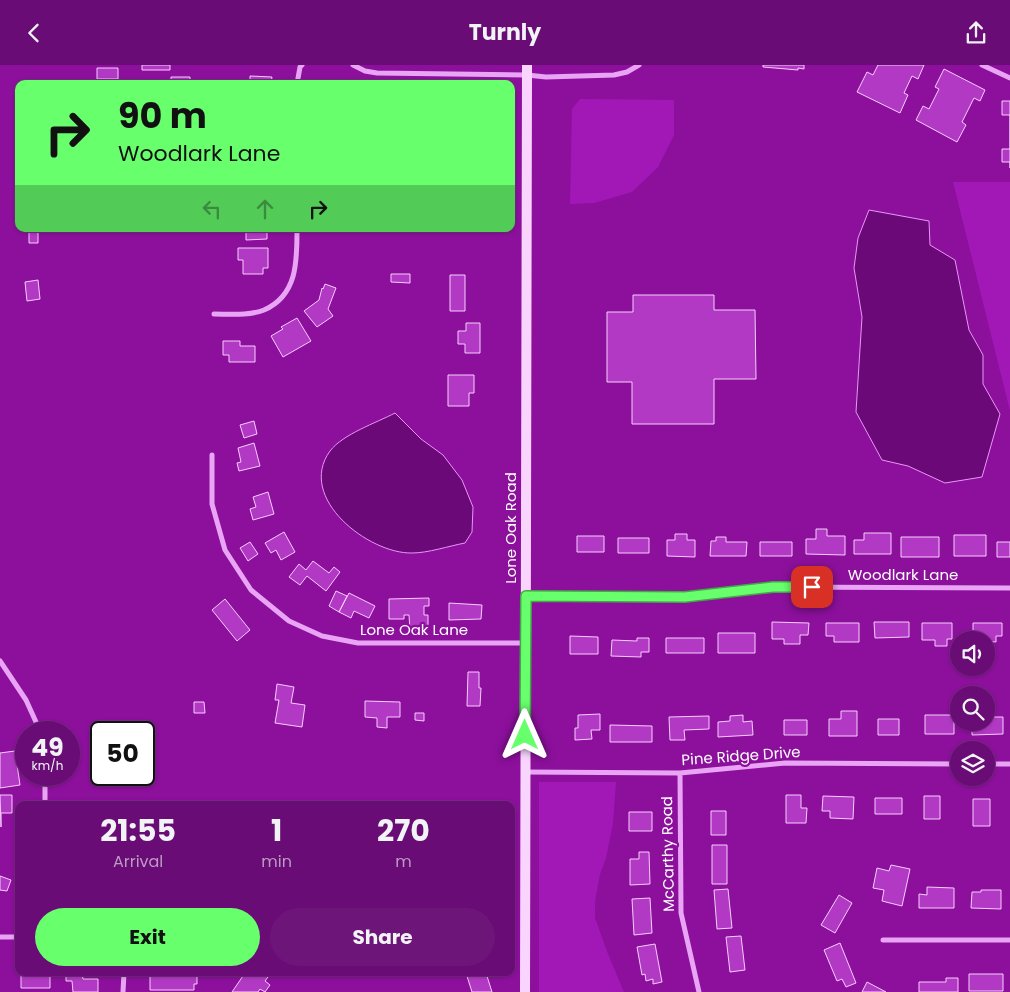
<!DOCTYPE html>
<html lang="en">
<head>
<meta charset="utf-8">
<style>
  body { margin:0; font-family:Poppins,sans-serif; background:#6e157a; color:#f1f3f6; height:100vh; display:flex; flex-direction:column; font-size:19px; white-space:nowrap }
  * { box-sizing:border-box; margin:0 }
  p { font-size:16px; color:#bd9bc5 }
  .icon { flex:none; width:28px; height:28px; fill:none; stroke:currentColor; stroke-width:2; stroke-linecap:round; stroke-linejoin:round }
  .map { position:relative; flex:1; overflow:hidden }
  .drawer { position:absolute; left:15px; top:736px; width:500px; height:175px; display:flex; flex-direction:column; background:#690c75; border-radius:10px; box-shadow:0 1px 4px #0004,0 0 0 1px #7c2c87 }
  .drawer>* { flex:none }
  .hud { position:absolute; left:15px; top:15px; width:500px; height:152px; border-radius:10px; box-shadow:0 1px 4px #0004,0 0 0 1px #7c2c87; background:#68ff6d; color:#111; overflow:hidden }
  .tools { position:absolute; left:950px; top:566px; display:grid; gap:10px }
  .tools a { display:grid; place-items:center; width:45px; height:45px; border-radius:50%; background:#690c75; box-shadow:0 1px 4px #0004,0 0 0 1px #7c2c87; font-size:25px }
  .speed { position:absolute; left:15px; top:656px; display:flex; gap:10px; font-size:25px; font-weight:700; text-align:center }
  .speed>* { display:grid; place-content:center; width:65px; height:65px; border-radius:50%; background:#690c75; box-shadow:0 1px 4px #0004,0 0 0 1px #7c2c87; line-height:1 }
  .speed small { font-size:12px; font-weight:400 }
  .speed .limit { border:2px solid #111; border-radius:8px; background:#fff; color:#111 }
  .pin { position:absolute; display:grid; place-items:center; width:42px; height:42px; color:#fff; margin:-21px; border-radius:10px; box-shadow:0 2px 8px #0006 }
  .me { position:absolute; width:55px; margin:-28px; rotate:0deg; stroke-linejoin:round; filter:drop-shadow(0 0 4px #0008) }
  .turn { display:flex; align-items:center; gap:18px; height:105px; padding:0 20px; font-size:22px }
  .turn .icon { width:65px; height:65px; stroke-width:2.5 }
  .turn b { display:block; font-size:35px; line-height:42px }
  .lanes { display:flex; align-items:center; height:48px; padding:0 20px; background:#0003; justify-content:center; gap:25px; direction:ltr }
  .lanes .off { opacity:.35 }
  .eta { display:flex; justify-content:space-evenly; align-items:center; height:85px; text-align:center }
  .eta b { font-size:30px; font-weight:700; line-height:35px }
  .primary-button { display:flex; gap:10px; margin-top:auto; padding:10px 20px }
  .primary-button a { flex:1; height:58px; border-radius:30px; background:#68ff6d; color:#111; font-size:20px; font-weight:700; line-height:58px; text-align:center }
  .primary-button a+a { background:#6e157a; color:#f1f3f6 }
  header { display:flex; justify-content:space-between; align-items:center; height:65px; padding:0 20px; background:#690c75; font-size:22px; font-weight:700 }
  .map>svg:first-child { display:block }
  .green { fill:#a218b7 }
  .water { fill:#6c0978; stroke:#ea96f8 }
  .building { fill:#b239c4; stroke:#f8cdfe }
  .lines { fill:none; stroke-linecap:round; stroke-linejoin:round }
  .street { stroke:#eaa4f5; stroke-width:5 }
  .secondary { stroke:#f9d5fe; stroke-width:10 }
  .route-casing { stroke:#44a647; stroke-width:12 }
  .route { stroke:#68ff6d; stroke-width:9 }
  .labels { text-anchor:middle; stroke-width:4.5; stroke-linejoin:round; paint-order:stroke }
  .street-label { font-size:15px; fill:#fff; stroke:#8c109c }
</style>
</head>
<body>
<header><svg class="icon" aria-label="back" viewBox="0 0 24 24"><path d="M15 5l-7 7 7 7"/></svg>Turnly<svg class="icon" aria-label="share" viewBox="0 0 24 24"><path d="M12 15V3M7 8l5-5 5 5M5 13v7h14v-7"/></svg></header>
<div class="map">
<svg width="1010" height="927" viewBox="0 0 1010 927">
  <rect width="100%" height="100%" fill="#8c109c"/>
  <path class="green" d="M580 34 674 35V70L658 102 632 127 594 138 570 139 572 44Z
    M953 117H1010V346Z
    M539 717H616L613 758 606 793 600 809 595 836V853L608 889 624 927H539Z"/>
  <path class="water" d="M869 145 929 156 930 180 955 195 969 265 983 290V319L1000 349 982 412 945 418 908 401 882 395 856 347 862 252 854 203 858 173Z
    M395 348 421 374 443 390 462 415 473 442 472 467 465 478C449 481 428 488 412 488 369 489 296 433 330 386 343 369 376 358 395 348Z"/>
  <path class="building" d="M142 0H170V5H142Z
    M763 0H804V4L798 3V5L763 2Z
    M878 0H924L918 14 912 11 904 28 908 30 900 48 857 27 867 7 873 10Z
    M97 3H118V14H97Z
    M944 4 985 25 980 36 974 33 962 57 966 60 957 77 916 55 923 41 929 44 939 24 935 22Z
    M250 11 272 12 271 19H250Z
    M171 12H190V19H171Z
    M1002 36H1010V103V97H1002V84H1010V50H1002Z
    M246 164H267V174L246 175Z
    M29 166H38V178H29Z
    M238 183H268V203H263V209H243V195H238Z
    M391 209H410V218L391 217Z
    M450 210H465V246H450Z
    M38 215 40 234 27 236 25 217Z
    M325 219 336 223 328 244 333 251 317 262 304 246 319 235 322 223 323 224Z
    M633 230H714V245H755L756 314H714V359H632V317H607V247H633Z
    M297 253 311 276 283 292 271 271 283 264 281 262Z
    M466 258H480V288H465V279H458V266H466Z
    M223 276H240V281H255V297H229V290H223Z
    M448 310H474V328H469V341H448Z
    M254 356 257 369 244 373 240 360Z
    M254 378 260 401 239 406 237 398 241 397 238 383Z
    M268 427 274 449 253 455 250 444 256 442 253 432Z
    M816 464H827V471H845V490L806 489V474H816Z
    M284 467 295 487 281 495 276 485 271 488 265 478Z
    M864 468H891V489H854V475H864Z
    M675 469H687V475H695V492L667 491V475H675Z
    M954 470H986V491H954Z
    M577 471H604V487H577Z
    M716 472H726V477H747L746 491H710L711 476H716Z
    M901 472H939V492H901Z
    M618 473H649V488H618Z
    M250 477 258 489 248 496 240 483Z
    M760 477H792V491H760Z
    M997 477H1010V492H997Z
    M313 496 329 508 334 502 340 507 326 526 307 511 300 520 289 512 299 499 306 505Z
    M336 526 347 531 339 547 329 541Z
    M349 528 375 541 369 553 354 546 351 553 339 547Z
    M429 533V541H424V550H428V565L410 566 409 550H404V554H389V534Z
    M225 534 250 565 237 576 212 545Z
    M449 538 482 540 481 554 449 555Z
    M772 557 809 558 808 570H800V579H784V574H772Z
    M874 557H909V572L875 573Z
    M826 558H859V577H834V571H826Z
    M922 558H952V574H947V581H935V575H922Z
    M973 558H1002V571H996V577L973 575Z
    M718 568H755V588H718Z
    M570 571 598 572V589H570Z
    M637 573H649V587H641V592L611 591 612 575 637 576Z
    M666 573H704V588H666Z
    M468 607H479V623H481L480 641H467Z
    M277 619 294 622 291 638 305 640 302 662 275 658 279 635H275Z
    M365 636 400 637V652H387V663L377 662V653L365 652Z
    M194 637H204L205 648H194Z
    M841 646H857V671H829V654H841Z
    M415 648H424V656L415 655Z
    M600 649V665H591L592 674 575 675V663H578V650Z
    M743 650V657L752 656 753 670 718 672V657L730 656V651Z
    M925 650H954V669H925Z
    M709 651V664L684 665 685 675H670L669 652Z
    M986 652H1003V669L972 670V658H986Z
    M878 654H899V670H878Z
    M784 655H807V670H784Z
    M610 660 652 661V677H610Z
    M15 686 20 720 0 723V688Z
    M0 730H12V748H1V762Z
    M786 730H801V743H807L806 758H786Z
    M823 731 854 732 853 754 830 753V746H822Z
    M924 731H940V754H924Z
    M875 733H902V749H875Z
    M973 734H990V761H973Z
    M711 746H726V770H711Z
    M629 747H652V766H629Z
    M712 780H727V819H712Z
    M639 787H649L650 819 630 820V794H639Z
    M891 800 910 804 902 841 882 836 884 825 873 823 877 803 889 806Z
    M0 811 11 815 7 826 0 825Z
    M927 822 954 823V843H919V829L927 830Z
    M728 824 732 863 717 864 714 825Z
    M981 825H1001V844L971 843 972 827H981Z
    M839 830 852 838 835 868 821 860Z
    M650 833 652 868 634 870 632 834Z
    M741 871 745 905 730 907 726 872Z
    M840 878 856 918 846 922 842 914 837 916 824 885Z
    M655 879 662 917 653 919V914L646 916 645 909 642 910 637 882Z
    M21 908H50V923H21Z
    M66 908H82L83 914H98V927H73L72 916H66Z
    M150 908H197V919H194V925H150Z
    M245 908H271L265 916 270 920 265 927 260 924 258 927H232Z
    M466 908H486L492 927H472Z
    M969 909H1003V926H969Z
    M946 913H958V927H919V917H946Z
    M867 917 886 927H862Z"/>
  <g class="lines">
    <path class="street" d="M353 0 365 6 377 8 527 10 546 12 614 10 627 7 639 0
      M982 0 1010 13
      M297 19 300 2 302 0
      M214 249C229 249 249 251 264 245 298 230 297 195 297 164
      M212 390V439L225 485 251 525 289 556 322 571 358 578H526
      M526 531H685L773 522 1010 523
      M0 596 26 635 41 668
      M986 699H1010
      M525 707 680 708 785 698 959 699
      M680 708 681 848 699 927
      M45 740V710
      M0 872H19
      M883 875H1010
      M123 927 124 908"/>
    <path class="secondary" d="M525 927 527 0"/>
  </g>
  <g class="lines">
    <g class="route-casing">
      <path id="route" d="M525 670 526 531 685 532 773 522H812"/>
    </g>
    <use href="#route" class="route"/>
  </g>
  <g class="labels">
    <g class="street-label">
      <text transform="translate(511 463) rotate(-90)" y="5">Lone Oak Road</text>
      <text x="903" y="515">Woodlark Lane</text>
      <text x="414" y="570">Lone Oak Lane</text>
      <text transform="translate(741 691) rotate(-4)" y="5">Pine Ridge Drive</text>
      <text transform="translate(668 789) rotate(-91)" y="5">McCarthy Road</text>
    </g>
  </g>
</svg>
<div class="tools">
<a><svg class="icon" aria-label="sound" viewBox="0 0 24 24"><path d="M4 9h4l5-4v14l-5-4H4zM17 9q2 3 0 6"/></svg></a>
<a><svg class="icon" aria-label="search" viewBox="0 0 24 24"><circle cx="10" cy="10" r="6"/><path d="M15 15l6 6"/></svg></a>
<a><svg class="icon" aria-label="layers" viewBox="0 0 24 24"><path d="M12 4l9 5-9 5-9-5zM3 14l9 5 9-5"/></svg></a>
</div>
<div class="speed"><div>49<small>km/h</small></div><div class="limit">50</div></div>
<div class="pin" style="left:812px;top:522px;background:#d93025"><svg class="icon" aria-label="arrive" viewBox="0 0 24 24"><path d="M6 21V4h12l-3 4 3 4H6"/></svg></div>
<svg class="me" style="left:525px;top:670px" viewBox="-20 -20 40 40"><path d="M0-17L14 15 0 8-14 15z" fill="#68ff6d" stroke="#fff" stroke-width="4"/></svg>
<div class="hud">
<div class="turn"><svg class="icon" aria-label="right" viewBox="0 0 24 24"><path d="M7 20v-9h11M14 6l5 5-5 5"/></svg><div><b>90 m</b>Woodlark Lane</div></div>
<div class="lanes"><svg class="icon off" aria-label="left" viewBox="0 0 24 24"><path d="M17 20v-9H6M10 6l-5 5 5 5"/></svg><svg class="icon off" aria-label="ahead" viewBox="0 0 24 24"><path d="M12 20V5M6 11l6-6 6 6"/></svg><svg class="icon" aria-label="right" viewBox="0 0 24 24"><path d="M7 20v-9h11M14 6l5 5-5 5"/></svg></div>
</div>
<section class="drawer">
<div class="eta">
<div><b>21:55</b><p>Arrival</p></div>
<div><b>1</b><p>min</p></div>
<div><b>270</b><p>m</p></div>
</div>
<div class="primary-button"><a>Exit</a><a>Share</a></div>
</section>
</div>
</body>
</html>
